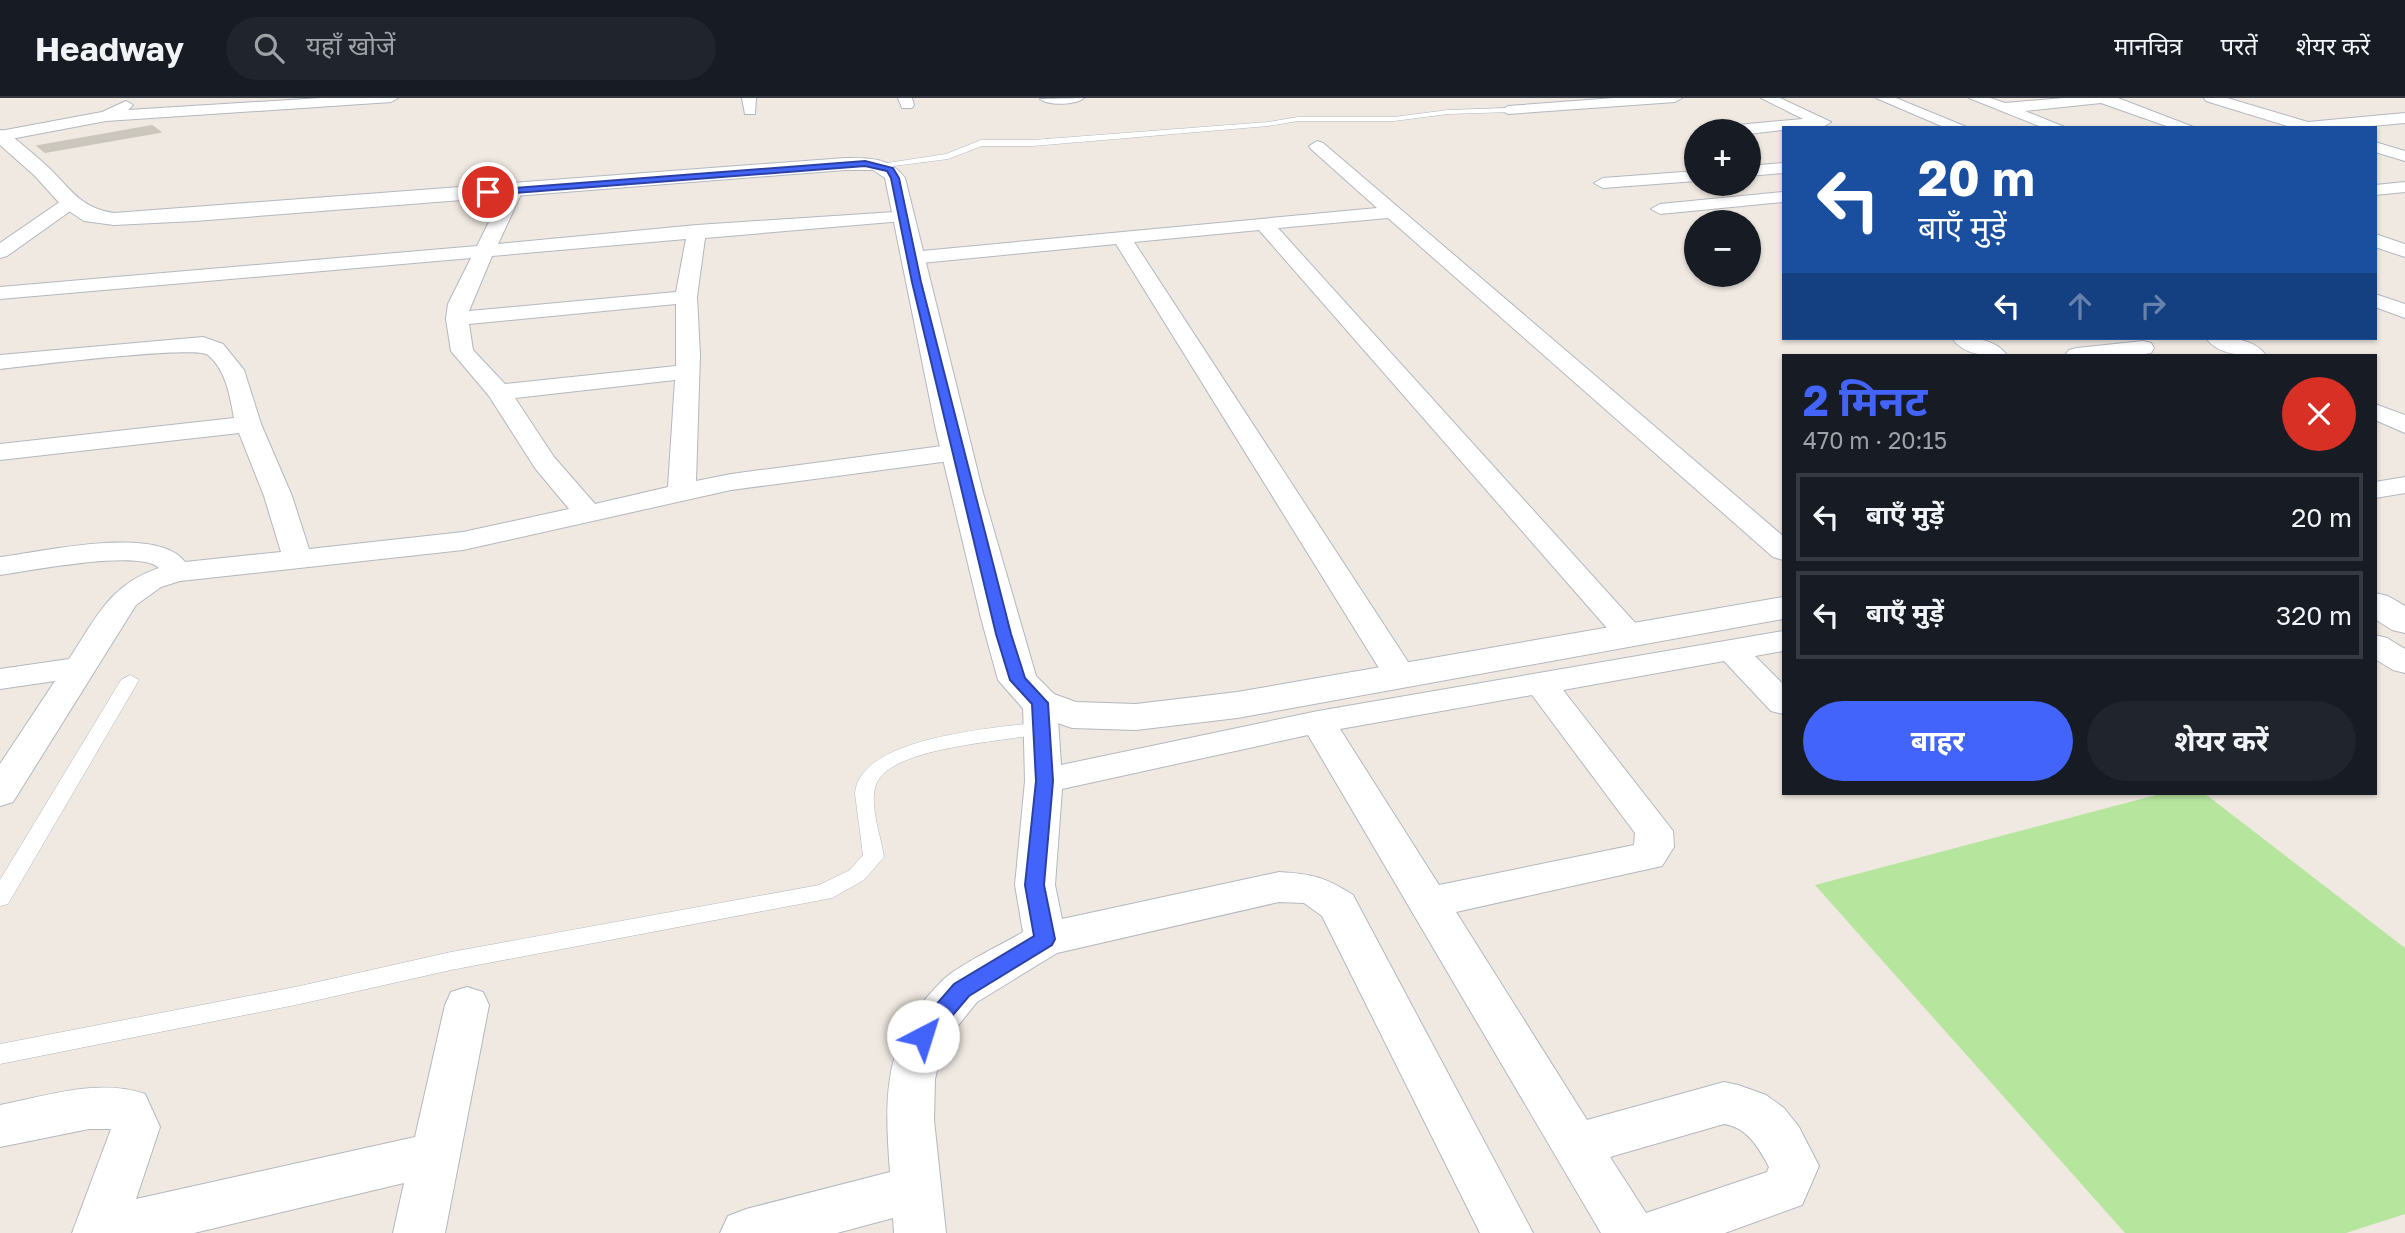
<!DOCTYPE html>
<html lang="hi">
<head>
<meta charset="utf-8">
<style>
  body { margin:0; font-family:"Golos Text","Noto Sans Devanagari",sans-serif; background:#20242c; color:#f1f3f6; height:100vh; display:flex; flex-direction:column; font-size:26px; white-space:nowrap }
  * { box-sizing:border-box; margin:0 }
  p { font-size:23px; color:#9ea1a6 }
  .icon { flex:none; width:38px; height:38px; fill:none; stroke:currentColor; stroke-width:2; stroke-linecap:round; stroke-linejoin:round }
  .map { position:relative; flex:1; overflow:hidden }
  .sheet { position:absolute; left:1782px; top:256px; width:595px; height:441px; display:flex; flex-direction:column; background:#171b24; border-radius:0px; box-shadow:0 2px 5px #0004 }
  .sheet>* { flex:none }
  .banner { position:absolute; left:1782px; top:28px; width:595px; height:214px; border-radius:0px; box-shadow:0 2px 5px #0004; background:#1a4fa0; color:#fff; overflow:hidden }
  .buttons { position:absolute; left:1684px; top:21px; display:grid; gap:14px }
  .buttons a { display:grid; place-items:center; width:77px; height:77px; border-radius:50%; background:#171b24; box-shadow:0 2px 5px #0004; font-size:35px }
  .pin { position:absolute; display:grid; place-items:center; width:60px; height:60px; color:#fff; margin:-30px; border:4px solid #fff; border-radius:50%; box-shadow:0 2px 7px #0007 }
  .me { position:absolute; width:77px; margin:-38px; rotate:40deg; stroke-linejoin:round; filter:drop-shadow(0 0 5px #0008) }
  .turn { display:flex; align-items:center; gap:24px; height:147px; padding:0 21px; font-size:32px }
  .turn .icon { width:91px; height:91px; stroke-width:2.5 }
  .turn b { display:block; font-size:49px; line-height:60px }
  .lanes { display:flex; align-items:center; height:66px; padding:0 21px; background:#0003; justify-content:center; gap:35px; direction:ltr }
  .lanes .off { opacity:.35 }
  .round { display:grid; place-items:center; flex:none; width:74px; height:74px; border-radius:37px; background:#20242c }
  .headline { display:flex; align-items:center; justify-content:space-between; height:119px; padding:0 21px }
  h1 { font-size:42px; font-weight:700; line-height:52px; color:#4264fb }
  .cta { display:flex; gap:14px; margin-top:auto; padding:14px 21px }
  .cta a { flex:1; height:80px; border-radius:42px; background:#4264fb; color:#fff; font-size:28px; font-weight:700; line-height:80px; text-align:center }
  .cta a+a { background:#20242c; color:#f1f3f6 }
  ul { padding:0; list-style:none }
  li { display:flex; align-items:center; gap:21px; height:88px; margin:0 14px 10px; padding:0 7px; border:4px solid #363941; border-radius:0px }
  li div { flex:1 }
  li b { display:block; font-size:26px }
  li em { font-style:normal }
  header { display:flex; align-items:center; gap:42px; box-sizing:border-box; height:98px; padding:0 35px; background:#171b24; border-bottom:2px solid #363941 }
  header strong { font-size:33px }
  nav { display:flex; gap:38px; margin-inline-start:auto; font-size:24px }
  .search { width:490px; height:63px; background:#20242c; display:flex; align-items:center; gap:18px; box-sizing:border-box; padding:0 24px; border-radius:38px; color:#9ea1a6; font-size:26px }
  .map>svg:first-child { display:block }
  .green { fill:#b6e59e }
  .building { fill:#cbc7bf; stroke:#cbc5ba; stroke-width:2 }
  .lines { fill:none; stroke-linecap:round; stroke-linejoin:round }
  .service-casing { stroke:#b4b7c1; stroke-width:1 }
  .minor-casing { stroke:#b4b7c1; stroke-width:2 }
  .tertiary-casing { stroke:#b4b7c1; stroke-width:2 }
  .service { fill:#fff; fill-rule:evenodd }
  .minor { fill:#fff; fill-rule:evenodd }
  .tertiary { fill:#fff; fill-rule:evenodd }
  .route { fill:#4264fb; stroke:#2b41a3; stroke-width:2 }
</style>
</head>
<body>
<header>
<strong>Headway</strong>
<div class="search"><svg class="icon" aria-label="search" viewBox="0 0 24 24"><circle cx="10" cy="10" r="6"/><path d="M15 15l6 6"/></svg>यहाँ खोजें</div>
<nav><a>मानचित्र</a><a>परतें</a><a>शेयर करें</a></nav>
</header>
<div class="map">
<svg width="2405" height="1135" viewBox="0 0 2405 1135">
  <rect width="100%" height="100%" fill="#efe9e1"/>
  <path class="green" d="M2164 695H2204L2405 850V1116L2346 1135H2125L1815 787Z"/>
  <path class="building" d="M152 28 160 34 45 54 38 48Z"/>
  <g class="lines">
    <g class="service-casing">
      <path id="service" d="M1508 10 1511 14 1448 16 1394 23H1298L1268 28 1033 48H982L948 61 878 70 874 67 946 56 981 42H1033L1268 24 1298 19H1394L1448 12Z
        M130 577 139 582 8 806 0 808V782L121 582Z
        M1042 624 1049 626 1051 630 1049 634C1013 644 884 647 875 690 870 710 881 738 884 759L864 782 832 800 451 872 300 906 0 966V946L300 888 451 854 819 787 850 772 863 757 855 696C858 638 999 630 1042 624Z"/>
    </g>
    <g class="minor-casing">
      <path id="minor" d="M321 0H398L391 4 106 23 0 43V33L102 14 126 3 133 7 128 12Z
        M742 0H756L755 16H745Z
        M898 0H912L914 7 912 10H902Z
        M1084 0C1076 7 1048 8 1040 1Z
        M1614 0H1682L1675 4 1508 16 1501 12 1508 8Z
        M1761 0H1780L1831 24 1823 29 1783 30V32L1748 36V33H1719L1727 28 1803 21Z
        M1876 0H1896L1969 30H1946Z
        M1969 0H1990L2005 5 2064 0H2118L2196 30H2172L2101 5 2025 13 2067 30H2044Z
        M2204 0H2227L2308 24 2405 15V25L2350 30H2294L2206 3Z
        M1317 43 1323 45 1783 438V462L1773 459 1388 120 1278 130 1647 538 1642 545 1631 548 1620 545 1259 132 1134 144 1416 576 1411 583 1399 586 1387 583 1116 146 911 166 904 164 901 160 904 156 911 154 1377 110 1311 51 1309 48Z
        M2375 44 2405 53V63L2375 54Z
        M1783 65V75L1748 78V68Z
        M1696 73V83L1603 90 1594 85 1603 80Z
        M2405 84V94L2375 97V87Z
        M514 87 523 92 498 146 697 127 910 113 912 117 910 121 903 123 705 140 697 199 700 257 696 383 731 376 957 346 966 348 970 354 966 360 957 362 731 392 463 452 180 483 161 489 136 507 13 704 0 708V666L55 583 0 591V571L69 561C97 519 109 487 159 470 139 451 30 473 0 477V459C41 454 158 426 185 464L281 454 264 398 239 335 0 362V346L234 320C230 298 226 272 208 257 196 247 27 268 0 271V257L203 239 223 246 244 272 261 326 292 398 309 451 463 434 569 411 535 370 489 298 451 253 446 221 448 206 471 160 0 201V189L477 148 505 92ZM686 141 676 194 469 213 492 158ZM676 206V268L505 286 473 252 469 226ZM675 282 668 389 595 406 554 359 515 300Z
        M1783 94V104L1660 116 1651 111 1660 106Z
        M70 100 76 101 79 105 76 109 7 158 0 160V145L64 101Z
        M2375 136 2405 146V159L2375 149Z
        M2375 196 2405 206V220L2375 209Z
        M1952 240C1971 239 1994 240 2007 257 1987 258 1964 258 1952 240Z
        M2206 240C2225 239 2253 239 2266 257 2246 258 2218 258 2206 240Z
        M2143 243 2151 245 2154 250 2151 255 2139 257H2065L2069 252 2077 250Z
        M2375 306 2405 317V335L2375 322Z
        M2405 379V395L2375 400V384Z
        M1783 533V553L1755 558 1783 586V616L1771 613 1724 563 1563 592 1673 733 1674 749 1662 768 1456 814 1587 1022 1724 984 1738 987 1766 997 1784 1010 1799 1029 1819 1068 1802 1107 1725 1135H1601L1308 637 1062 691 1055 787 1062 821 1279 774C1312 776 1325 779 1353 797L1533 1135H1480L1322 818 1304 805 1279 804 1057 855 977 904 944 945 935 981 934 1022 946 1135H894L893 1120 837 1135H720L728 1118 746 1111 890 1074C884 995 883 940 944 881 962 865 1001 847 1023 834L1015 787 1025 683 1023 605 1028 597 1040 594 1052 597 1057 605 1061 667 1318 613ZM1532 597 1635 735 1634 747 1439 787 1340 631ZM1724 1026C1747 1029 1759 1050 1769 1069L1767 1074 1646 1115 1610 1059Z
        M2375 537 2387 540 2405 551V575L2393 572 2375 561Z
        M467 889 483 894 489 907 445 1135H393L404 1085 194 1135H72L111 1031H89L0 1049V1007C47 998 98 980 145 996L160 1029 136 1101 415 1039 445 907 451 894Z"/>
    </g>
    <g class="tertiary-casing">
      <path id="tertiary" d="M0 32 6 33C20 45 35 57 48 69 71 91 80 110 114 115L845 60C869 60 890 59 905 80L983 395 1036 578 1054 596 1076 604 1136 606 1237 594 1783 499V521L1237 620 1136 632 1072 630 1026 614 998 582 981 520 936 332 885 80 873 72H845L195 123 114 127 84 123 63 109 35 78 0 47Z
        M2375 495 2388 498 2405 508V535L2392 532 2375 521Z"/>
    </g>
    <use href="#service" class="service"/>
    <use href="#minor" class="minor"/>
    <use href="#tertiary" class="tertiary"/>
  </g>
  <path class="route" d="M865 63 893 70 899 80 921 184 1011 536 1025 580 1048 605 1053 683 1044 787 1055 841 1052 847 969 898 930 944 923 947 915 944 912 938 915 931 954 886 1034 838 1025 787 1036 683 1032 606 1010 582 996 536 912 184 891 80 887 73 865 68 488 97 483 94 488 92Z"/>
</svg>
<div class="buttons">
<a>+</a>
<a>−</a>
</div>
<div class="pin" style="left:488px;top:94px;background:#d93025"><svg class="icon" aria-label="arrive" viewBox="0 0 24 24"><path d="M6 21V4h12l-3 4 3 4H6"/></svg></div>
<svg class="me" style="left:923px;top:938px" viewBox="-20 -20 40 40"><circle r="19" fill="#fff"/><path d="M0-13L10 11 0 6-10 11z" fill="#4264fb"/></svg>
<div class="banner">
<div class="turn"><svg class="icon" aria-label="left" viewBox="0 0 24 24"><path d="M17 20v-9H6M10 6l-5 5 5 5"/></svg><div><b>20 m</b>बाएँ मुड़ें</div></div>
<div class="lanes"><svg class="icon" aria-label="left" viewBox="0 0 24 24"><path d="M17 20v-9H6M10 6l-5 5 5 5"/></svg><svg class="icon off" aria-label="ahead" viewBox="0 0 24 24"><path d="M12 20V5M6 11l6-6 6 6"/></svg><svg class="icon off" aria-label="right" viewBox="0 0 24 24"><path d="M7 20v-9h11M14 6l5 5-5 5"/></svg></div>
</div>
<section class="sheet">
<div class="headline"><div><h1>2 मिनट</h1><p>470 m · 20:15</p></div><a class="round" style="background:#d93025;color:#fff"><svg class="icon" aria-label="close" viewBox="0 0 24 24"><path d="M6 6l12 12M18 6L6 18"/></svg></a></div>
<ul>
<li><svg class="icon" aria-label="left" viewBox="0 0 24 24"><path d="M17 20v-9H6M10 6l-5 5 5 5"/></svg><div><b>बाएँ मुड़ें</b></div><em>20 m</em></li>
<li><svg class="icon" aria-label="left" viewBox="0 0 24 24"><path d="M17 20v-9H6M10 6l-5 5 5 5"/></svg><div><b>बाएँ मुड़ें</b></div><em>320 m</em></li>
</ul>
<div class="cta"><a>बाहर</a><a>शेयर करें</a></div>
</section>
</div>
</body>
</html>
